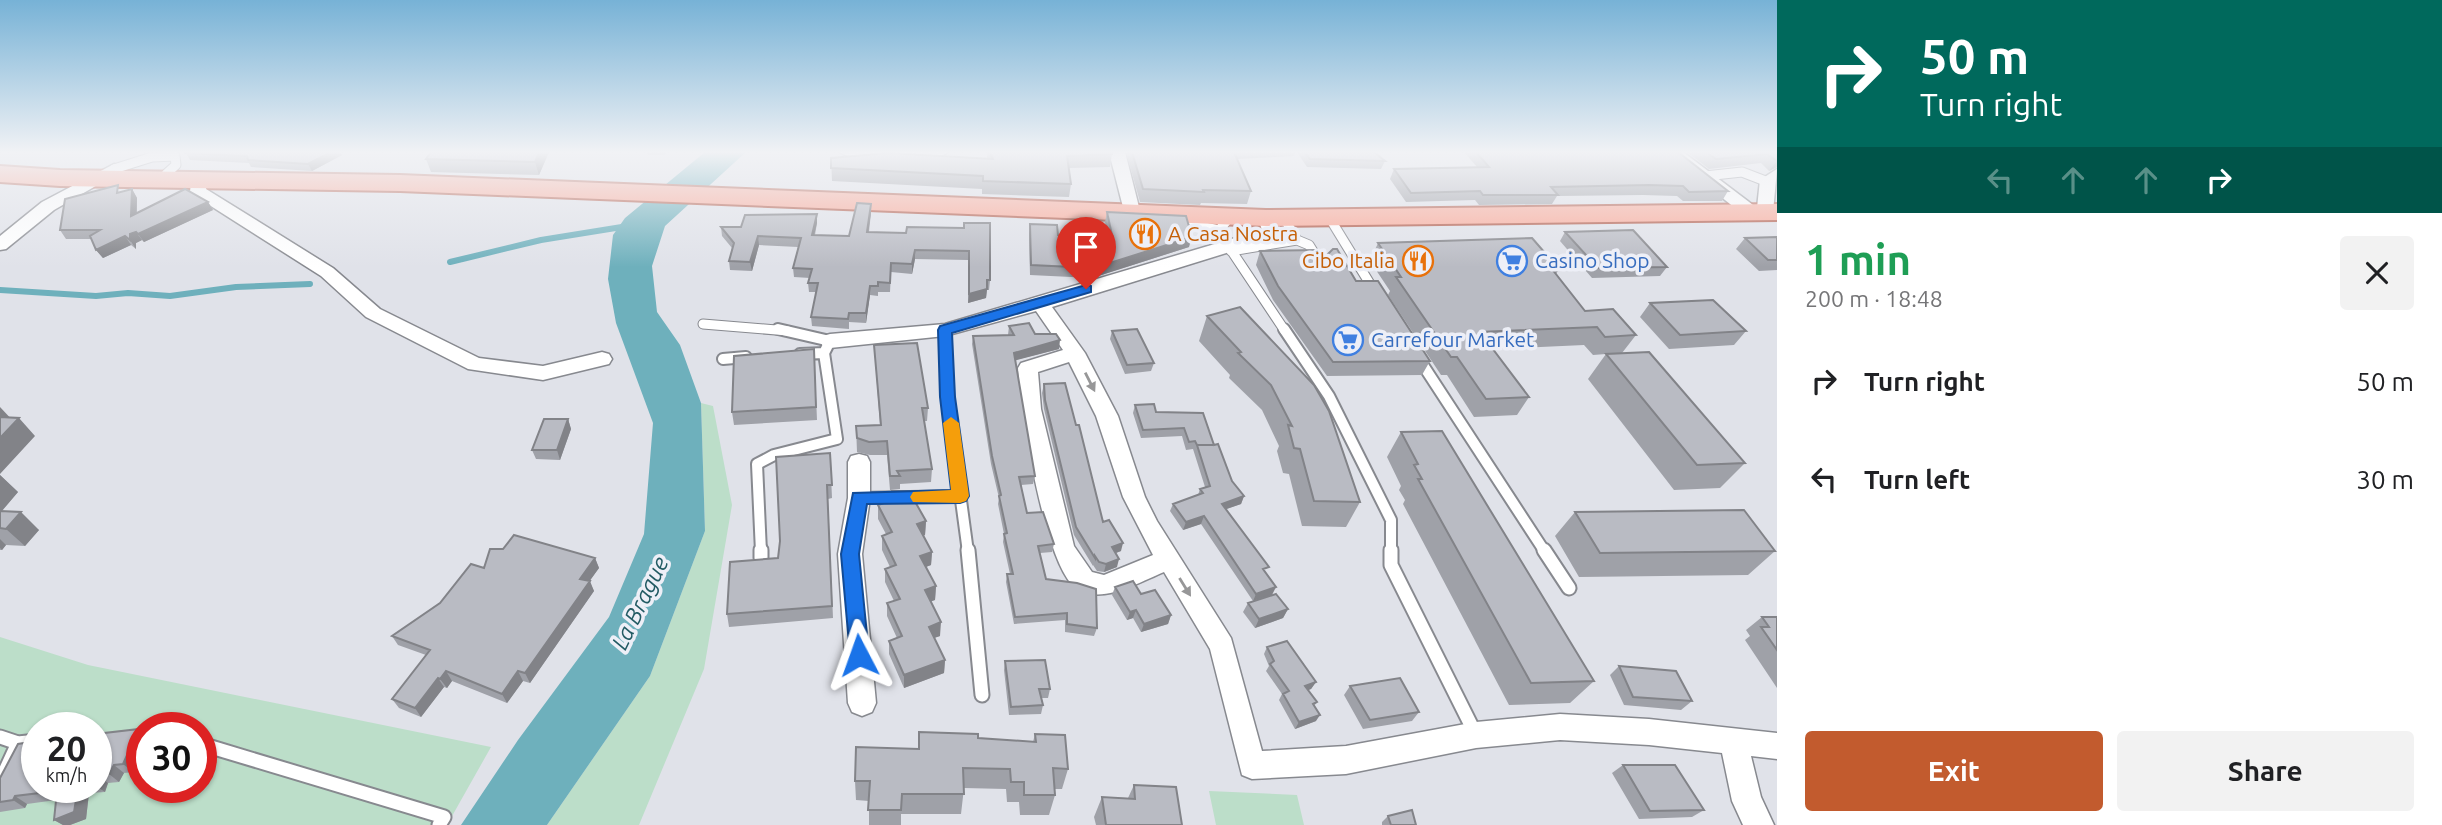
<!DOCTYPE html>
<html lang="en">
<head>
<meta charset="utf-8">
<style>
  body { margin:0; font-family:Ubuntu,sans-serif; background:#f2f2f2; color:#202124; height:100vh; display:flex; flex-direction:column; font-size:26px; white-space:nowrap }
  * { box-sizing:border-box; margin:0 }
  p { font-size:23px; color:#757577 }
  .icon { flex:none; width:38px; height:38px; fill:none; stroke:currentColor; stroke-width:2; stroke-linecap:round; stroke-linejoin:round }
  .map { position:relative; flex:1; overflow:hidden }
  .details { display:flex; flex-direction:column; background:#fff; width:665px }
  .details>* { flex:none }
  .guide { background:#00695c; color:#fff; overflow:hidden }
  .speed { position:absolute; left:21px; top:712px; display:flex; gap:14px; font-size:35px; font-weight:700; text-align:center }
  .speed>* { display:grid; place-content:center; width:91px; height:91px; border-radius:50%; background:#fff; box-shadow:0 2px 5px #0004; line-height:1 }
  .speed small { font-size:18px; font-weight:400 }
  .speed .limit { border:10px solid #d22; background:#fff; color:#111 }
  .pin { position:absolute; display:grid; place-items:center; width:60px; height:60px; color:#fff; margin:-72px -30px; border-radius:50% 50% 50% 0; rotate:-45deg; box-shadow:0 0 7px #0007 }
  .pin .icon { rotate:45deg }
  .me { position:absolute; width:77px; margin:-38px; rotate:356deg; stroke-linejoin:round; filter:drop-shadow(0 0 5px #0008) }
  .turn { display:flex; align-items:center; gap:24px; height:147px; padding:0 28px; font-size:32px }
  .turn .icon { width:91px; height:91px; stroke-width:2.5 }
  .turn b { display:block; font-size:49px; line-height:60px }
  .lanes { display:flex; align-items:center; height:66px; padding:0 28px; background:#0003; justify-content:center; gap:35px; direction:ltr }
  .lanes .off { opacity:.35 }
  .round { display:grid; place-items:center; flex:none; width:74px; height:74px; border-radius:7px; background:#f2f2f2 }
  .summary { display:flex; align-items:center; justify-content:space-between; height:119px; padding:0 28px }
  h1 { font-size:42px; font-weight:600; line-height:52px; color:#1e9e55 }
  .button { display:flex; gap:14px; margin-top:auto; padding:14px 28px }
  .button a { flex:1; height:80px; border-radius:7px; background:#c25b2e; color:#fff; font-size:28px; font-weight:600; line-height:80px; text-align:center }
  .button a+a { background:#f2f2f2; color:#202124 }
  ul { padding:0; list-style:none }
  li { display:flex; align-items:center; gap:21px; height:98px; padding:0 28px }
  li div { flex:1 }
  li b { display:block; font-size:26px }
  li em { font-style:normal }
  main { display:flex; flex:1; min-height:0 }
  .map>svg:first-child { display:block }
  .green { fill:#bcdec9; fill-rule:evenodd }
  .water { fill:#6eb0bc }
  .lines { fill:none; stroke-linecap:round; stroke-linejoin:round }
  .stream { stroke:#6eb0bc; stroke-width:6 }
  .lane-far2-casing { stroke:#87898f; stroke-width:11 }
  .lane-far1-casing { stroke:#87898f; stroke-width:14 }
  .lane-casing { stroke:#87898f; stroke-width:17 }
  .street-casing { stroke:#87898f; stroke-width:3 }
  .primary-casing { stroke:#b15947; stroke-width:4 }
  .lane-far2 { stroke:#fff; stroke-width:9 }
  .lane-far1 { stroke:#fff; stroke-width:10 }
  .lane { stroke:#fff; stroke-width:13 }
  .street { fill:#fff; fill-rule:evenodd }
  .primary { fill:#faa998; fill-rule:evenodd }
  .wall { fill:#9fa1a8 }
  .shaded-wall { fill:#828388 }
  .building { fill:#b9bbc3; stroke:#828388; stroke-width:2 }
  .oneway { fill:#979798 }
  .route { fill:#1a73e8; stroke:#114b97; stroke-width:2 }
  .slow { fill:#f59e0b }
  .labels { text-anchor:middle; stroke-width:7; stroke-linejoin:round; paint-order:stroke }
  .food-label { font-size:21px; fill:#c56008; stroke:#edeff7; text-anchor:start }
  .shop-label { font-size:21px; fill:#366cbe; stroke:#edeff7; text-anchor:start }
  .water-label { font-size:23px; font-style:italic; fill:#235b64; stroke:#edeff7 }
</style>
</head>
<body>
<main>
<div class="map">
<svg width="1777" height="825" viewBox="0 0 1777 825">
  <rect width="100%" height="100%" fill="#e0e2e9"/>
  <path class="green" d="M701 403 713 406 732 505 704 669 639 825H547L650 676 705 531Z
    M0 637 88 665 491 747 447 825H0ZM37 728H96V788H37ZM142 728H201V788H142Z
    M1209 791 1297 795 1304 825H1216Z"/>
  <path class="water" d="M705 152H746L665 226 652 266 657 312 680 345 701 403 705 531 650 676 547 825H461L518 740 609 617 644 534 653 423 616 323 608 279 613 235 625 218Z"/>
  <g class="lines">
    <path class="stream" d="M450 262 541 240 628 226
      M0 290 96 296 128 293 170 296 236 287 310 284"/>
    <g class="lane-far2-casing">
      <path id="lane-far2" d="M114 169 152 157 175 156 176 165 166 174
        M1705 176 1742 172 1768 182
        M1183 215 1200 226 1219 230 1231 216
        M1329 217 1375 292
        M1297 240 1309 245 1319 261
        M1227 244 1285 331
        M1231 251 1297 240 1284 218
        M703 324 788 331"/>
    </g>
    <g class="lane-far1-casing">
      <path id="lane-far1" d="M778 329 830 341 824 353 800 354
        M1284 329 1329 396 1391 520V552
        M945 330 947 397 968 552
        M723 359 746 357
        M1419 359 1545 552
        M859 498 960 496
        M761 552 757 464 774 455 837 439 824 353"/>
    </g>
    <g class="lane-casing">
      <path id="lane" d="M761 550V558
        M968 550 982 695
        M1391 550V565L1476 735
        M1544 550 1569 588
        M0 737 18 743 0 782
        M18 743 37 741
        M201 744 444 817 439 825"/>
    </g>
    <g class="street-casing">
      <path id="street" d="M839 152H948L940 157 858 161Z
        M1109 152H1125L1140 211 1138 215H1126L1124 211Z
        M1665 152H1683L1757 208 1760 180 1777 169 1773 212 1765 217 1758 214 1751 217 1745 216Z
        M114 164 120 166 122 169 120 172 54 210 6 249 0 250V236L42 202Z
        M200 173 208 178 206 189 333 268 380 309 479 358 543 366 602 352 609 354 612 359 609 364 543 380 468 369 366 317 321 276 192 194 190 191 192 178Z
        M1266 213 1272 214 1281 233 1278 237 1052 307 1085 353 1118 416 1145 497 1157 521 1231 638 1262 751 1346 746 1476 722 1560 714 1649 719 1777 733V759L1751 756 1761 797 1774 825H1743L1732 801 1722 753 1649 745 1560 740 1476 748 1346 774 1252 779 1242 775 1210 649 1164 572C1139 582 1103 605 1077 589 1045 569 1020 408 1018 368L1021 363 1063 350 1036 311 945 336 830 348 823 346 820 341 823 336 830 334 945 324 1262 230 1258 218ZM1069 362 1096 416 1123 497 1153 555 1104 575 1092 572 1074 546 1041 409 1038 372Z
        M859 454 867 456 870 462V498L862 554 876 703 872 712 862 716 852 712 848 703 838 554 848 498V462L851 456Z"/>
    </g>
    <g class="primary-casing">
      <path id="primary" d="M0 166 60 170 400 175 1266 210 1777 204V220L1266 226 400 191 60 186 0 182Z"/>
    </g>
    <use href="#lane-far2" class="lane-far2"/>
    <use href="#lane-far1" class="lane-far1"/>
    <use href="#lane" class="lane"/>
    <use href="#street" class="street"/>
    <use href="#primary" class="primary"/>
  </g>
  <path class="wall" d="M187 152H340L342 155 312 171 251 167 249 163 190 160 186 153Z
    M549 152 539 175 431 172 426 159Z
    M647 152H669L664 155H648Z
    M987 152H1112V154L1110 167 1069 168 1071 184 1069 197 982 194V189L832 181 831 158H987Z
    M1126 152H1295L1294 156 1237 159 1251 191 1247 204 1201 203 1200 205 1140 202Z
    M1297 152H1374L1385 161 1381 169 1307 167Z
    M1464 152H1678L1728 191 1722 201H1683L1677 196 1643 195 1557 196 1552 204 1479 205 1475 200 1406 202 1390 179 1394 169 1477 167Z
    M1687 152H1777V167L1769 171 1761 163 1709 169Z
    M132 189 137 198V213L208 202 213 210 144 242 142 240 136 243V249L131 245 103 258 96 250 91 239H66L60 230 122 192Z
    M1107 212 1189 247 1092 278 1030 275 1029 234 1030 224 1058 235H1108L1105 222Z
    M871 213 869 232 906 233 964 228 990 280 989 290H987L986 298 968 303V260L915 259 912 274 891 272 890 292H878V296L870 295 866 323 849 322V329L812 326 811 317 816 292H809L808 283 810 278 794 277 793 268 798 247 759 245 752 271 730 270 729 261 732 248 722 236 721 227H741L817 214V223L815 235 849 236Z
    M1565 232 1667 267 1660 276 1592 278 1560 241Z
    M1777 237V270L1759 271 1736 249 1745 238Z
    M1378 243 1559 269 1556 274 1585 311 1636 335 1622 353 1745 463 1720 488 1674 490 1588 379 1606 354 1593 355 1584 345 1493 349 1529 397 1517 415 1474 417 1447 375H1441L1388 295 1390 291 1370 261Z
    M1260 251 1356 281 1430 361 1422 375 1327 376 1273 300 1256 265Z
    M1650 303 1746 331 1734 345 1669 349 1640 317Z
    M1240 307 1360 502 1346 527 1302 526 1289 474 1283 473 1277 451 1279 446 1262 410 1229 378 1230 375 1199 341 1207 316Z
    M1009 326 1035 334 1059 349 1015 360 1035 476 1033 484 1021 485 1027 513 1054 544 1052 552 1040 553 1046 579 1097 628 1094 636 1065 632V620L1014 624 1006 582 1007 574H1010L1003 542 1004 534 998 504 999 498 991 464 972 344 973 336 1008 335Z
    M1112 331 1154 363 1151 371 1125 374 1110 339Z
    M874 345 928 408 927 421H924L932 469 931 482 900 484V489L890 490 887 455H870L857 452 856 426 880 425Z
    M814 349 817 420 734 425 732 412Z
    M1044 384 1103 522 1121 551 1116 553 1117 567 1104 572 1097 571 1093 565V566L1074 535 1044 409 1042 393Z
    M1135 405 1156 412 1214 445 1232 481 1244 496 1241 504 1226 509 1266 573 1276 587 1253 601 1201 524 1183 530 1170 511 1173 504 1198 495 1200 489 1205 487 1193 449 1186 450 1182 436 1141 438 1133 413Z
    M568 419 571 429 560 460 536 459 532 450Z
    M1401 432 1594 681 1570 703 1509 705 1403 504 1405 500 1399 490 1401 486 1387 457Z
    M830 453 832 498 828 499 833 618 729 627 727 614 778 558Z
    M0 475 18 492 2 511 39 530 25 546 6 545 2 550H0Z
    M892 491 926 521 925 535 923 536 932 552 931 565 926 567 936 586 935 600 930 601 940 636 934 638 945 660 944 673 904 688 889 654V641L897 638 887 616V603L894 601 885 582V569L890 567 882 550V536L886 534 878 519V505L892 500Z
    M1575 512 1775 551 1748 575 1579 577 1555 536Z
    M595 558 599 568 589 581 594 591 530 683 523 681 507 703 452 681 447 688 444 687 421 717 399 708 392 699 426 655 398 645 392 636 440 603 484 568Z
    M1115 587 1141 594 1171 615 1168 624 1141 632 1133 618 1127 620 1112 595Z
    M1248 603 1288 609 1283 618 1255 628 1243 612Z
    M1762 617H1777V688L1745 640 1750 636 1746 630Z
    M1267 647 1316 682 1311 689 1308 690 1317 702 1314 706 1316 721 1295 729 1279 700 1282 694 1266 671 1269 666 1264 654Z
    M1005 661 1050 689 1048 698H1041L1043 705 1041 714 1009 715 1004 670Z
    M1619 666 1692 701 1681 710 1624 705 1610 675Z
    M1350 686 1419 712 1412 721 1363 729 1344 695Z
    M139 729 142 732V753L133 772 124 773 119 782 108 783 105 792 89 793 86 819 70 825H63L54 820 56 800 27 804 25 808 0 812V778L37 788H96V734Z
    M1035 734 1068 769 1062 789H1054L1055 795 1049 815H1020L1019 802H1007L1006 789 964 788 961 814H901V825H869V801L856 800 855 781 918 749 978 738 1033 742Z
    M1623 765 1704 810 1692 817 1639 819 1612 773Z
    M1134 785 1182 825H1096L1094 817 1102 797 1128 798Z
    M1388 816 1416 825H1382V822Z"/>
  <path class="shaded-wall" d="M331 152H340L342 155 312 171 308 164Z
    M539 152H549L539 175 535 162Z
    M1777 161V167L1769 171Z
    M132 189 137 198 136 224 131 216Z
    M208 202 213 210 144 242 138 234Z
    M871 204V213L867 241V232Z
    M817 214V223L812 244V235Z
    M136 232 142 240 136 243V249L130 240V234Z
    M125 236 131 245 103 258 96 250Z
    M758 236 759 245 752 271 750 262Z
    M1192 237 1189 247 1092 278 1094 268Z
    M915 250V259L912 274V264Z
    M870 286V295L866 323V313Z
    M987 289 986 298 968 303 969 294Z
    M1060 340 1059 349 1013 361 1014 353Z
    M0 407 15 423 19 418 35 436 0 474Z
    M568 419 571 429 560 460 557 450Z
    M0 475 18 492 0 513Z
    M1244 496 1241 504 1218 512 1222 504Z
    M21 512 39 530 25 546 6 529Z
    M1204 516 1201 524 1183 530 1186 522Z
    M926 521 925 535 916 538 917 524Z
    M0 539 6 545 2 550 0 548Z
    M1123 543 1121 551 1110 555 1112 547Z
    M932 552 931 565 920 569V556Z
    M595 558 599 568 584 589 580 579Z
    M1119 559 1117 567 1104 572 1106 564Z
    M590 581 594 591 530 683 525 673Z
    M936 586 935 600 924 604 925 590Z
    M1276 587 1272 595 1253 601 1256 594Z
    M1288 609 1283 618 1255 628 1259 619Z
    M1136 610 1133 618 1127 620 1130 612Z
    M1171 615 1168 624 1141 632 1144 624Z
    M941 622 940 636 928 640 929 627Z
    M945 660 944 673 904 688V675Z
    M446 671 452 681 447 688 440 679Z
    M518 671 523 681 507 703 502 694Z
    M438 678 444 687 421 717 415 708Z
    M1316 682 1311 689 1301 693 1305 686Z
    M1320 715 1316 721 1295 729 1299 722Z
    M139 729 142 732V753L133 772 123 764Z
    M114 765 124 773 119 782 109 774Z
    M98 776 108 783 105 792 96 786V779Z
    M78 788H81L89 793 86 819 70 825H63L54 820Z
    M15 796 27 804 25 808 13 800Z"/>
  <path class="building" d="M187 152H331L308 164 248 160 247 156 186 153Z
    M431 152H539L535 162 426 159Z
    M990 152H1112V154L1067 156 1071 184 983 181V176L831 168V158L888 153 993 159Z
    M1132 152H1234L1251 191 1203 190 1204 192 1143 189Z
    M1305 152H1374L1385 161 1310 159Z
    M1476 152H1678L1728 191 1689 192 1683 186 1649 185 1551 187 1558 195H1483L1480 191 1411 193 1394 169 1489 167Z
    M1706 152H1777V161L1767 154 1716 159Z
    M118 185 117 193 132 189 131 216 185 189 208 202 138 234 136 232 130 234V240L125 236 96 250 90 236 100 230H60L65 199Z
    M857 203 871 204 867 232 906 233 907 227 964 228V223H990V280H987V289L969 294V251L915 250 912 264 891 263 890 283 878 282V286H870L866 313H849L848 319 811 317 818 283H808L812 269 793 268 801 238 758 236 750 262 729 261 734 243 721 227H741L745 215 817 214 812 235 849 236Z
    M1107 212 1186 216 1192 237 1094 268 1031 265 1030 224 1057 225 1058 235H1112Z
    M1633 230 1667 267 1598 268 1565 232Z
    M1777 237V260H1768L1745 238Z
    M1532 238 1559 269H1552L1585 311 1613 309 1636 335 1605 337 1597 327 1480 332 1529 397 1486 399 1457 357H1451L1396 277H1401L1378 243Z
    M1333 249H1337L1356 281H1378L1430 361 1333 362 1278 286 1260 251 1318 250 1326 256Z
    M1713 300 1746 331 1680 335 1650 303Z
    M1240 307 1314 385 1329 411 1360 502 1314 501 1300 449 1294 448 1288 425 1292 426 1271 385 1238 353 1241 352 1207 316Z
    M1029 323 1035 334H1056L1060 340 1014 353 1035 476 1019 477 1027 513 1043 512 1054 544 1038 546 1046 579 1077 583 1096 589 1097 628 1067 624V613L1015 617 1007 574H1013L1004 534 1007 533 999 496 1001 495 992 456 973 336 1014 335 1009 326Z
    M1137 329 1154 363 1127 365 1112 331Z
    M917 343 928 408H922L932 469 897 471 900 476H890L887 441 869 442 857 438 856 426 881 425 874 345Z
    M814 349 816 407 732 412 734 356Z
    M1649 352 1745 463 1697 465 1606 354Z
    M1065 383 1076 425H1079L1103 522 1109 520 1123 543 1112 547 1119 559 1106 564 1099 562 1095 556V558L1076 527 1045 400 1044 384Z
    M1154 404 1156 412 1203 413 1214 445 1218 444 1232 481 1244 496 1222 504 1269 567 1263 569 1276 587 1256 594 1204 516 1186 522 1173 504 1203 493 1200 489 1210 486 1197 445H1213H1197L1195 441 1189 442 1184 428 1143 430 1135 405Z
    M0 417 19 418 0 438Z
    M544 419H568L557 450H532Z
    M1442 431 1594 681 1531 683 1418 479H1422L1414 465 1418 464 1401 432Z
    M830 453 832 485H827L832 606 727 614 730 562 778 558 780 541 776 457Z
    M892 491H909L926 521 917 524 932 552 920 556 936 586 925 590 941 622 929 627 945 660 904 675 889 641 902 636 887 603 900 599 885 569 896 565 882 536 892 532 878 505 893 500Z
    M1744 510 1775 551 1600 553 1575 512Z
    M0 511 21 512 6 529 0 528Z
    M514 535 595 558 580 579 590 581 525 673 518 671 502 694 446 671 440 679 438 678 415 708 392 699 430 650 392 636 440 603 471 564 484 568 490 549H503Z
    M1133 581 1141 594 1155 590 1171 615 1144 624 1136 610 1130 612 1115 587Z
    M1276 594 1288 609 1259 619 1248 603Z
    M1762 617H1777V650L1761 627H1769Z
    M1287 641 1316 682 1305 686 1317 702 1313 704 1320 715 1299 722 1283 694 1289 691 1270 664 1274 661 1267 647Z
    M1045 660 1050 689H1039L1043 705 1011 707 1005 661Z
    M1619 666 1676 671 1692 701 1633 697Z
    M1400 678 1419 712 1370 720 1350 686Z
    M139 729 123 764 114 765 109 774 98 776 96 779V734Z
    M919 732 978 734V738L1036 742 1035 734 1065 735 1068 769 1053 768 1055 795H1024V782H1011L1010 769 963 768 964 794H902L901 810H868L870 781H855L856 747 919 749Z
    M37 741V788H78L74 812 54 820 57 791 15 796 13 800 0 802V778L18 744Z
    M1623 765H1675L1704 810 1650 811Z
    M1134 785 1176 787 1182 825H1106L1102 797 1135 799Z
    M1412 810 1416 825H1391L1388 816Z"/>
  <defs><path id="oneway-solid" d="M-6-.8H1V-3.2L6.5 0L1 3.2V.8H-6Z" transform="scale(1.75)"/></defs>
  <g class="oneway">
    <use href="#oneway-solid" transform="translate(1090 382) rotate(63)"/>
    <use href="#oneway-solid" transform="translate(1185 587) rotate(58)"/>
  </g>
  <linearGradient id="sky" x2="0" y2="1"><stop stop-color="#77b2d6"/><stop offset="0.57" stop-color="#f1f2f5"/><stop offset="1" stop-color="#f1f2f5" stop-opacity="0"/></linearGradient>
  <rect width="1777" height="267" fill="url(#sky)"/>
  <path class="route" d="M1086 285 1091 286V292L952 333 955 397 969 496 966 501 960 503 867 504 859 554 869 655 866 661 859 664 852 661 850 655 841 554 853 493 951 490 940 397 938 330 940 326Z"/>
  <path class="slow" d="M951 417 959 423 969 496 966 501 960 503 913 502 910 497 913 492 951 490 943 423Z"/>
  <defs>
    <g id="restaurant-ring" transform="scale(1.575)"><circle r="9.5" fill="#edeff7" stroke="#e8710a" stroke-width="1.5"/><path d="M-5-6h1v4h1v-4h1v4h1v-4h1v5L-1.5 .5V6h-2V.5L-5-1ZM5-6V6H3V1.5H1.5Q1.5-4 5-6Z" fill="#e8710a"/></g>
    <g id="supermarket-ring" transform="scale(1.575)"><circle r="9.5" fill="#edeff7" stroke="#3f7fe0" stroke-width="1.5"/><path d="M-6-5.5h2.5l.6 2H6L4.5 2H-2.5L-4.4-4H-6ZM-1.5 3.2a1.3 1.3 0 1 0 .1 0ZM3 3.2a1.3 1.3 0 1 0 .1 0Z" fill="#3f7fe0"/></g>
  </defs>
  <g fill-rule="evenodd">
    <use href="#restaurant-ring" x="1145" y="234"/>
    <use href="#restaurant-ring" x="1418" y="261"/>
    <use href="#supermarket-ring" x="1512" y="261"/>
    <use href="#supermarket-ring" x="1348" y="340"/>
  </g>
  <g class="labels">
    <g class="food-label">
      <text x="1168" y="241">A Casa Nostra</text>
      <text x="1395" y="268" text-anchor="end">Cibo Italia</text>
    </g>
    <g class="shop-label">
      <text x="1535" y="268">Casino Shop</text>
      <text x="1371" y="347">Carrefour Market</text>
    </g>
    <g class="water-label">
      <text transform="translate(640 603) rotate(-64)" y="8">La Brague</text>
    </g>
  </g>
</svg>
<div class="speed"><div>20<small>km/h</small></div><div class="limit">30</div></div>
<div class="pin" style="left:1086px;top:289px;background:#d93025"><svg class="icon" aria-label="arrive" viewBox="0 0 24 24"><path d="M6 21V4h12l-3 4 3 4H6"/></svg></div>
<svg class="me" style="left:859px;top:655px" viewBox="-20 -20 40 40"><path d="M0-17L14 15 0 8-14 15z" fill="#1a73e8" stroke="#fff" stroke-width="4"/></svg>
</div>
<section class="details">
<div class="guide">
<div class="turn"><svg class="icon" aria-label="right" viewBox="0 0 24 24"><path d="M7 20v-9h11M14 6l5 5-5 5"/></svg><div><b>50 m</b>Turn right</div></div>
<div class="lanes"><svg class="icon off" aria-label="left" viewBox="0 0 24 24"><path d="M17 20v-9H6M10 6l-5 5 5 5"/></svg><svg class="icon off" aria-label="ahead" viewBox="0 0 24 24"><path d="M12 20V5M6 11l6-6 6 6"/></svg><svg class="icon off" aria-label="ahead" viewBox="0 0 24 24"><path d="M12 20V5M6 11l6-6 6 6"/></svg><svg class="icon" aria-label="right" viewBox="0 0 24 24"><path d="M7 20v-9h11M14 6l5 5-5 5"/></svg></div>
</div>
<div class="summary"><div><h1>1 min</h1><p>200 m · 18:48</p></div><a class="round"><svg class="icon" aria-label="close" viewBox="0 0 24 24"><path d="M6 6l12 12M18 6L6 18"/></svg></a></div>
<ul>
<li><svg class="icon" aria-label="right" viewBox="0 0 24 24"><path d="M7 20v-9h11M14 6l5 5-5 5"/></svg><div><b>Turn right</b></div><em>50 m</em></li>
<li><svg class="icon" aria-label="left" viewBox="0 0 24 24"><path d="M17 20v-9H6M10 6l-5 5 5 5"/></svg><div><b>Turn left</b></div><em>30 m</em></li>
</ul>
<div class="button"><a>Exit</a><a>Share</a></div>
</section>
</main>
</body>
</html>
